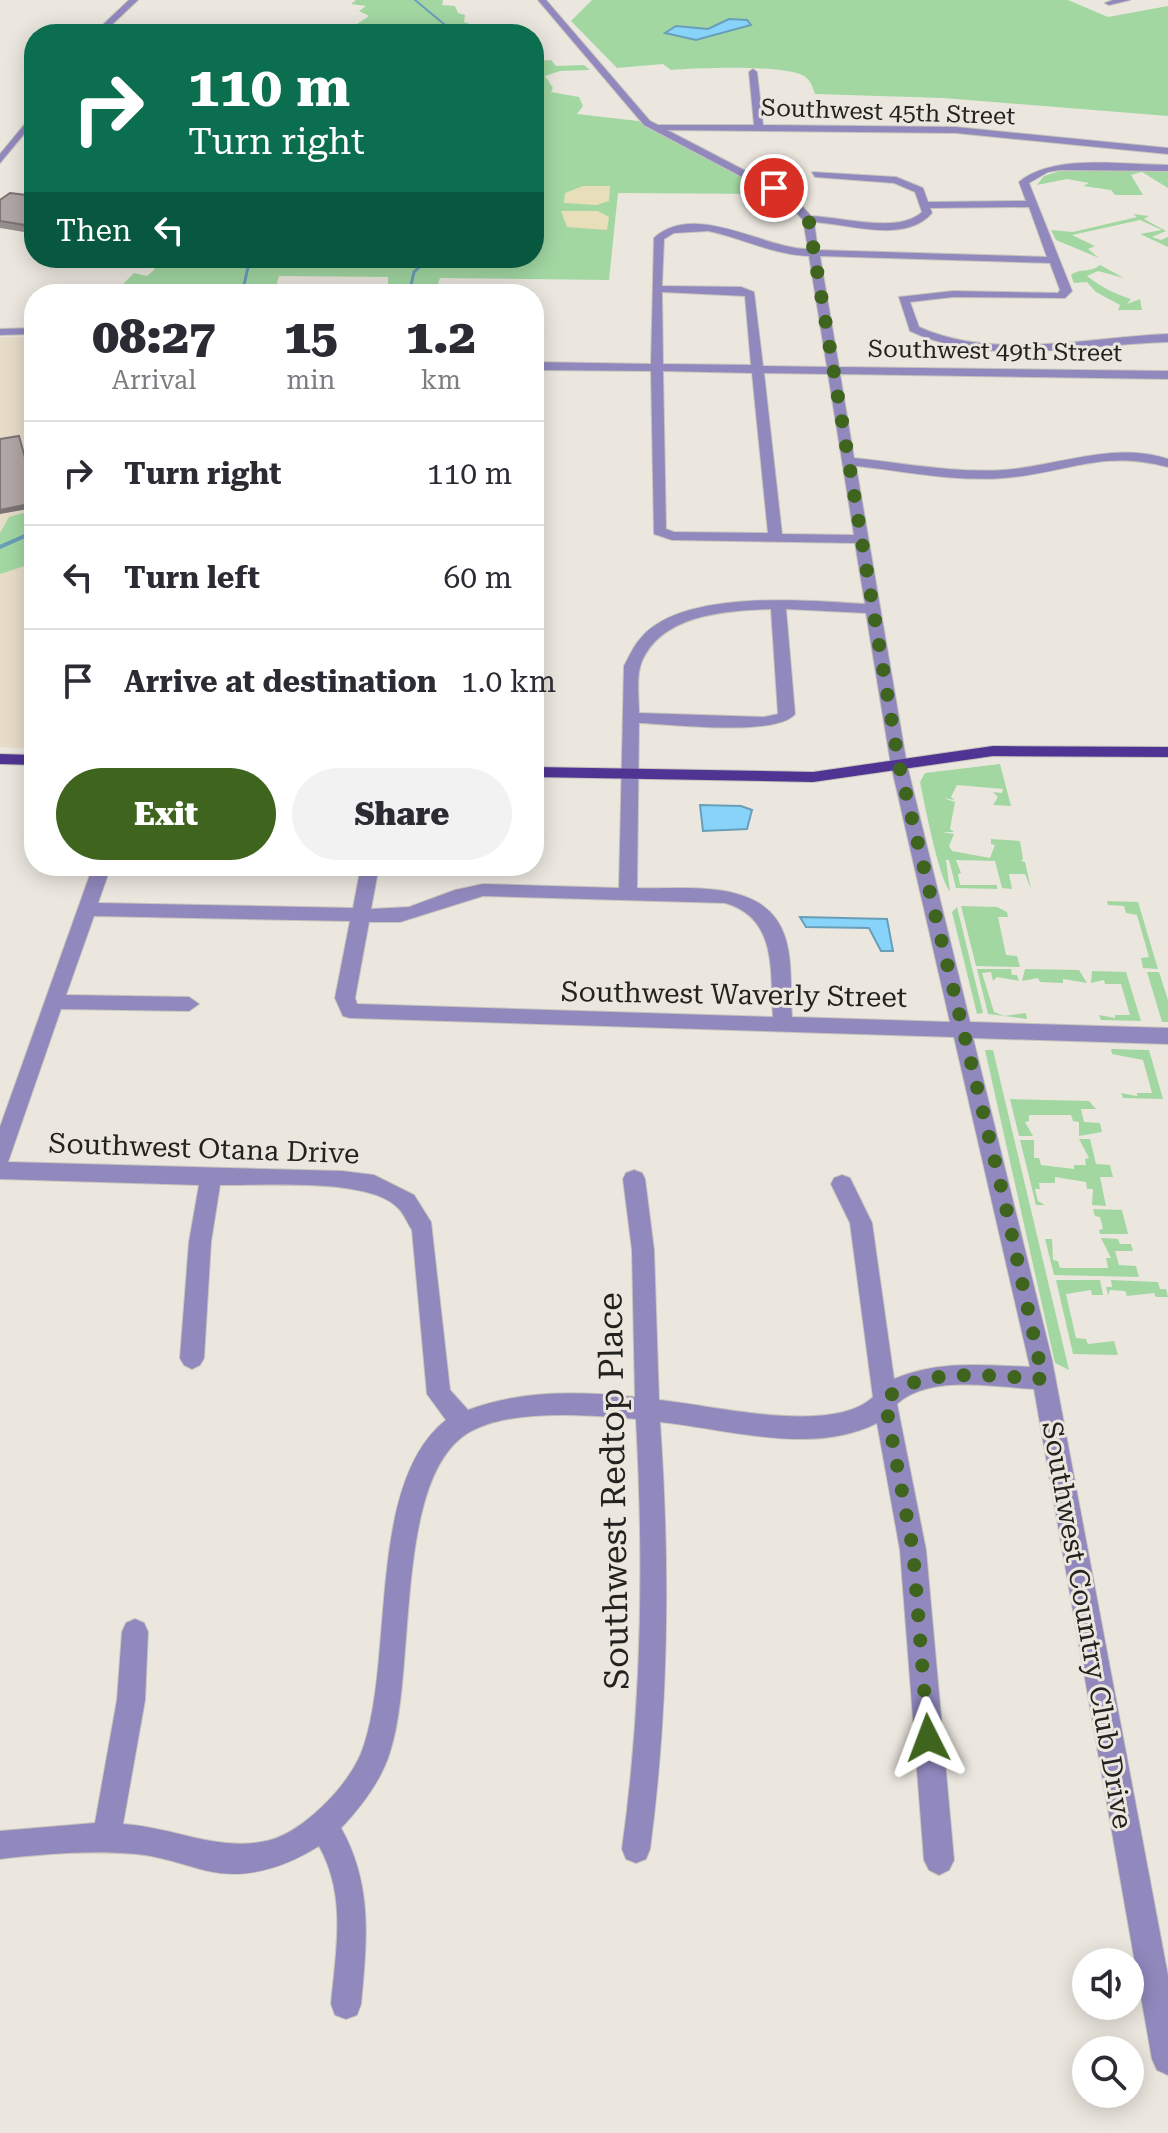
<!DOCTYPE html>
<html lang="en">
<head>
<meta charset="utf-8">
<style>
  body { margin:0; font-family:"Roboto Serif",serif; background:#f2f2f3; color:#2b2b33; height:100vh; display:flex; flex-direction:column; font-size:30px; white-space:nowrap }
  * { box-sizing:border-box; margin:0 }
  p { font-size:26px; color:#7c7c81 }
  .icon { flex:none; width:44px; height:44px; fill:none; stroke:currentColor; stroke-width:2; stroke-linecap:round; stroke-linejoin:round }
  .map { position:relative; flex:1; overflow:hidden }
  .side { position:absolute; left:24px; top:284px; width:520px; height:592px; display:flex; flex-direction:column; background:#fff; border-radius:32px; box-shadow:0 4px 20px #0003 }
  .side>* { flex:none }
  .top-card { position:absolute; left:24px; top:24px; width:520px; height:244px; border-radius:32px; box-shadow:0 4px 20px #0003; background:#0b6e4f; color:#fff; overflow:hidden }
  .controls { position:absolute; left:1072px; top:1948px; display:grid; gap:16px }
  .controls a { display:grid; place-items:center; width:72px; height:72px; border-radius:50%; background:#fff; box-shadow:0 4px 20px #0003; font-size:40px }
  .pin { position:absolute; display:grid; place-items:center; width:68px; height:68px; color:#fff; margin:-34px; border:4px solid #fff; border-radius:50%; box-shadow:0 2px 8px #0007 }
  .me { position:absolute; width:88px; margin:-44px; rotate:357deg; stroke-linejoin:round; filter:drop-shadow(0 0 6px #0008) }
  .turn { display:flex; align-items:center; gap:28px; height:168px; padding:0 32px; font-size:36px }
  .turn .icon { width:104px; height:104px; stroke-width:2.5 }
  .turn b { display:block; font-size:56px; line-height:68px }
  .then { display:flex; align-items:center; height:76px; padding:0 32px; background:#0003; gap:16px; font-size:30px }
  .eta { display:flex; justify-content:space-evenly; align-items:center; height:136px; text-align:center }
  .eta b { font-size:48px; font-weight:800; line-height:56px }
  .primary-button { display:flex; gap:16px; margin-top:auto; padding:16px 32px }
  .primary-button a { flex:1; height:92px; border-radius:48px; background:#3f641e; color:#fff; font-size:32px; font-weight:800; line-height:92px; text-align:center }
  .primary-button a+a { background:#f2f2f3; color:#2b2b33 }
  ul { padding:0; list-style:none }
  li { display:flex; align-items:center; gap:24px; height:104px; padding:0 32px; border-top:2px solid #e1e1e2 }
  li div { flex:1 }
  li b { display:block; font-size:30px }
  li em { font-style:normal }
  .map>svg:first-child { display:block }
  .commercial { fill:#e7dcc8 }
  .green { fill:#a2d7a2 }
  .sand { fill:#e8deb9 }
  .water { fill:#87d3f9; stroke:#699eb8; stroke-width:2 }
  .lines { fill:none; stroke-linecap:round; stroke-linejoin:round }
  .stream-far2 { stroke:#699eb8; stroke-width:2 }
  .stream-far1 { stroke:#699eb8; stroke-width:3 }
  .stream { stroke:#699eb8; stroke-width:4 }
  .minor-casing { stroke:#c7c4bc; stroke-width:2 }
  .major-casing { stroke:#c7c4bc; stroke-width:2 }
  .minor { fill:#9188bd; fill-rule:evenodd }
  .major { fill:#503493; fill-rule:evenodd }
  .wall { fill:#978f8e }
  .shaded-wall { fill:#7b7474 }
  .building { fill:#b0a6a5; stroke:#7b7474; stroke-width:2 }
  .route { stroke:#3f641e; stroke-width:14; stroke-dasharray:0 25.2 }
  .labels { text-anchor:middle; stroke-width:6; stroke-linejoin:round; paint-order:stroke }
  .far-street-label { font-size:24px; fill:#23221f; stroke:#ebe7df }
  .street-label { font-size:28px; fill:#23221f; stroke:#ebe7df }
  .near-street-label { font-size:34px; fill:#23221f; stroke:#ebe7df }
</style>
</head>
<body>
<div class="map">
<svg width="1168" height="2133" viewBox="0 0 1168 2133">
  <rect width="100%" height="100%" fill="#ebe7df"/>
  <path class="commercial" d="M0 337H34L32 749 0 747Z"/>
  <path class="green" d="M356 0H443L442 5 455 6 458 13 465 15 464 22 473 25 475 32 494 34H358L367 29 357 24 369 16 359 11 366 6 351 4Z
    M592 0H1068L1108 17 1168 6V116L943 98 815 94C812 85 810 78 800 74 775 65 699 68 671 70L663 64 617 68 571 21Z
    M551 60 556 66 584 65 590 70 560 71 545 76 553 88 551 92 579 97 583 106 577 114 638 121 773 194 618 193 609 280 440 278 434 294H388V277L279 276 274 294H113L134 273 147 276 154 270 157 258H534V61Z
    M1063 170 1168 171V188L1142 172 1131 175 1143 195H1115L1111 190 1083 186 1089 183 1067 179 1037 185 1044 176Z
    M1133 214 1149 216 1144 219 1166 231 1152 237 1161 240 1168 237V247L1140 234 1162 230 1140 220 1072 235 1095 246 1088 249 1099 258 1056 240 1051 230 1073 232 1137 217Z
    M1100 265 1124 278 1098 271 1087 276C1100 286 1112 293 1131 299L1127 304 1140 299 1142 310H1118L1120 305 1096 292 1087 282 1074 283 1071 275C1079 268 1091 273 1100 265Z
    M34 510V563L0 574V533L9 517Z
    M1000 764 1011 806 993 805 998 797 993 792 1002 793 1003 789 957 785 951 797 955 800 943 798 955 802 950 829 954 832H942L954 834 949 846 952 851 990 858 995 845 991 844V839L1020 841 1023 859 1021 861 1025 862 1031 889 1025 874H1009L1012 889 1002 888 995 861 956 860 961 873 958 874 960 885H997V889L956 888 949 860H946L950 891C940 882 924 802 920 782L925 773Z
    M1107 901 1138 902 1158 969 1143 968 1141 958 1149 957 1137 915 1126 913 1124 906 1108 905Z
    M961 906 997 907 1007 912 1008 917H998L1006 955 1017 956 1020 967 976 966Z
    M957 907 983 1013 977 1014 952 912Z
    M977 969H1011L1012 975H1017L1019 981 997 977 993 981 991 972 982 973 994 1012 1004 1016 1026 1013 1027 1019 988 1014Z
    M1025 969 1079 970 1087 983 1063 979V983L1040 982 1038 978 1022 981Z
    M1092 971 1126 972 1141 1021 1101 1020 1099 1015 1115 1018V1015H1130L1121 984H1105L1104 980 1091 983Z
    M1147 972H1159L1168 1000V1022H1162Z
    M1111 1049 1149 1050 1163 1099 1123 1098 1121 1093 1137 1096V1093H1152L1143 1060 1112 1054Z
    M985 1050H993L1069 1370 1055 1363Z
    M1010 1099 1089 1101 1096 1109H1081L1084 1122 1100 1123 1102 1132 1079 1136V1122L1073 1121 1071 1115H1029V1121L1025 1122 1033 1136H1019Z
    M1079 1139H1090L1096 1164 1110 1165 1113 1177H1100L1106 1206 1092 1205 1093 1189H1087L1086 1182 1055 1177V1183H1039L1040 1189H1035L1038 1201 1045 1205H1036L1020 1140H1034V1158H1039L1041 1165 1074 1169V1165H1086L1085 1159 1089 1158Z
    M1093 1209 1122 1210 1128 1234H1100L1099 1230 1103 1229 1100 1217 1095 1216Z
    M1101 1238 1118 1239 1120 1244H1131L1133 1251H1115L1119 1265 1136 1266 1139 1277 1054 1275 1045 1239H1052L1053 1260 1058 1261 1060 1268H1108L1106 1258H1111Z
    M1056 1280H1100L1103 1295H1092L1091 1290 1066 1294 1076 1338 1086 1339 1088 1344 1114 1341 1118 1355 1073 1354Z
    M1111 1280 1158 1282 1160 1289H1166L1168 1297H1156L1154 1293 1127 1296 1125 1291 1110 1290 1108 1295 1106 1287H1112Z"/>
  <path class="sand" d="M583 186H610L609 201 597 205 564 203 565 193Z
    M561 211H598L609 217 607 230 567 227Z"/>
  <path class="water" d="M729 19 747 20 751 25 696 40 665 33 676 26 708 29Z
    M700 805 741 806 752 810 747 829 703 831Z
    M800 917 887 919 893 951H881L869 928 806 927Z"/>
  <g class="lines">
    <path class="stream-far2" d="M415 0 456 34"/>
    <path class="stream-far1" d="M242 294 248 267 257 258
      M409 294 414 272 429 258"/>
    <path class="stream" d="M0 547 34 532"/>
    <g class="minor-casing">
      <path id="minor" d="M129 0H138L102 34H93Z
        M538 0H546L650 121 658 125H754L749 72 753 69 757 72 763 125 956 127 1168 148V154L956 133 667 130 792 195 811 216C841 217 899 234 922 212L915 192 894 183 815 177 812 172 896 177 923 188 928 202 1026 201 1019 182C1054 153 1124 165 1168 165V171L1060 170 1048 172 1029 183 1072 291 1065 298 953 297 910 302 919 327C994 361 1088 337 1168 334V342C1084 344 989 368 910 331L899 297 953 291 1058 293 1060 290 1050 263 820 256 839 367 1168 371V379L840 374 854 458C903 463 953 473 1003 470 1060 466 1111 441 1168 459V467C1101 449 1068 473 1004 478 954 482 904 471 856 466L907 765 970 1022 1168 1028V1044L973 1038 1052 1360 1168 1976V2075L1157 2070 1152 2059 1034 1389C993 1387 930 1374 897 1404L926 1550 954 1860 949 1870 939 1875 929 1870 924 1860 900 1550 877 1423C813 1456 728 1429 660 1422 670 1565 669 1707 650 1849L646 1859 636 1863 626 1859 622 1849C642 1706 644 1563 636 1419 589 1415 509 1408 468 1433 393 1479 417 1672 390 1752 381 1781 361 1807 341 1828 373 1885 367 1941 361 2004L357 2015 346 2019 335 2015 331 2004C336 1950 347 1896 319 1846 285 1867 248 1880 208 1871 183 1865 161 1856 136 1854 90 1850 45 1854 0 1859V1831L95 1823 117 1700 122 1632 126 1623 135 1619 144 1623 148 1632 145 1700 123 1824C171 1827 214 1850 261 1842 282 1839 299 1827 314 1814 334 1797 356 1771 364 1745 394 1655 367 1482 446 1420L427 1394 412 1230C408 1224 404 1214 399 1209 371 1177 262 1186 220 1185L211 1242 204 1358 200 1365 192 1369 184 1365 180 1358 189 1242 199 1185 0 1179V1127L93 866H111L98 903 353 908 361 866H379L371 909 409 907 455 890 483 884 619 888 624 666C629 657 633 647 640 639 680 589 807 600 865 604L855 543 672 540 654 534 651 371 534 370V362L651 364 654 238C695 201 762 248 808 249L803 220 784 199 644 125ZM1029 207 1047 257 818 250 814 222C849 224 905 244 932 213L930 208ZM708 231C743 238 773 255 809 256L827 367 763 366 754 292 741 287 662 286 664 239 674 233ZM662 292 745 296 751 365 663 364ZM663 371 752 373 768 533 674 532 666 529ZM764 373 828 374 854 535 782 534ZM771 609 778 714 764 717 639 713C639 699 636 677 641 664 660 614 726 611 771 609ZM786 609 866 613 891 765 950 1022 792 1017C790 992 793 961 785 937 766 877 686 890 637 888L639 723C670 724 777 737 795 714ZM483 896 725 903C778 918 770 972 773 1017L357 1004 355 998 369 922H400ZM94 916 350 921 335 998 343 1016 350 1018 954 1037 1030 1367C984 1365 937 1360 894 1379L872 1223 850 1178 842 1175 834 1178 831 1184 850 1223 873 1397C832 1436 712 1405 659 1400L654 1250 645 1179 642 1173 634 1170 626 1173 623 1179 632 1250 635 1397C579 1391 521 1390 468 1410L450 1390 431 1222 414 1195 374 1175 342 1171 8 1162 61 1009 189 1011 199 1004 189 997 66 995Z
        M1113 0H1130L1109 5 1105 3Z
        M34 113V122L0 163V154Z
        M34 328V334L0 335V329Z"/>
    </g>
    <g class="major-casing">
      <path id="major" d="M993 746 1168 747V757L993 756 813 782 534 777V767L813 772Z
        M0 754 34 755V765L0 764Z"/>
    </g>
    <use href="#minor" class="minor"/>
    <use href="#major" class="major"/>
  </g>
  <path class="wall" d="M34 196V236H31L30 233 0 228V200Z"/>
  <path class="shaded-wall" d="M34 503V508L0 514V510Z"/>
  <path class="building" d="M10 193 34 196V229L29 228 31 226 0 221V200Z
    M19 436 34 490V503L0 510V439Z"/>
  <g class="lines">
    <path class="route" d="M774 188 800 206 809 222 899 765 1005 1203 1043 1379C999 1377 916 1364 885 1401L913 1550 928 1738"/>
  </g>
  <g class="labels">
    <g class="far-street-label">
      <text transform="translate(888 112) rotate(2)" y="8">Southwest 45th Street</text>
      <text transform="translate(995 351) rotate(1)" y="8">Southwest 49th Street</text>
    </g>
    <g class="street-label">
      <text transform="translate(734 994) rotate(1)" y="10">Southwest Waverly Street</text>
      <text transform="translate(204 1148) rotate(2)" y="10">Southwest Otana Drive</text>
      <text transform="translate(1088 1625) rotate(80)" y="10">Southwest Country Club Drive</text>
    </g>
    <g class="near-street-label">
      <text transform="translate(613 1491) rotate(-91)" y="12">Southwest Redtop Place</text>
    </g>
  </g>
</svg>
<div class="controls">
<a><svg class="icon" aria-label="sound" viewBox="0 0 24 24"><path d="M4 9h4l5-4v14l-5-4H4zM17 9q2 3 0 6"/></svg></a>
<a><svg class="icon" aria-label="search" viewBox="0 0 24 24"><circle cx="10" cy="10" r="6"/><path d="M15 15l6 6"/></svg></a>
</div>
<div class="pin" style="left:774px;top:188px;background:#d93025"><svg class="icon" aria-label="arrive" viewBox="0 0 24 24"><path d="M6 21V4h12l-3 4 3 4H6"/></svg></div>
<svg class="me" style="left:928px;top:1738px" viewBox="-20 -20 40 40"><path d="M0-17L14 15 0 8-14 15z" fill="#3f641e" stroke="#fff" stroke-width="4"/></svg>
<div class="top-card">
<div class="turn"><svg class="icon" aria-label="right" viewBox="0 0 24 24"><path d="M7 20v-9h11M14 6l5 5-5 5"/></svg><div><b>110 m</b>Turn right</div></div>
<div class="then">Then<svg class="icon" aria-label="left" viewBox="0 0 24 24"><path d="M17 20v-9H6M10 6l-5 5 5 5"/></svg></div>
</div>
<section class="side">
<div class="eta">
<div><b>08:27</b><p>Arrival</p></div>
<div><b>15</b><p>min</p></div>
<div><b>1.2</b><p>km</p></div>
</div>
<ul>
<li><svg class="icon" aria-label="right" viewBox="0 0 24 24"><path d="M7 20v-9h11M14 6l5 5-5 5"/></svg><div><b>Turn right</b></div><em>110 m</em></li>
<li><svg class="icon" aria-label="left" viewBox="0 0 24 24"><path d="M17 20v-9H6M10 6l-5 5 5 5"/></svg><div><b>Turn left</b></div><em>60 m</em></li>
<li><svg class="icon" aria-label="arrive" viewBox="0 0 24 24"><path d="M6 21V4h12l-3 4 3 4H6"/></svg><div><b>Arrive at destination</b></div><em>1.0 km</em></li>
</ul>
<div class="primary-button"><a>Exit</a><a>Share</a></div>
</section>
</div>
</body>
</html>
